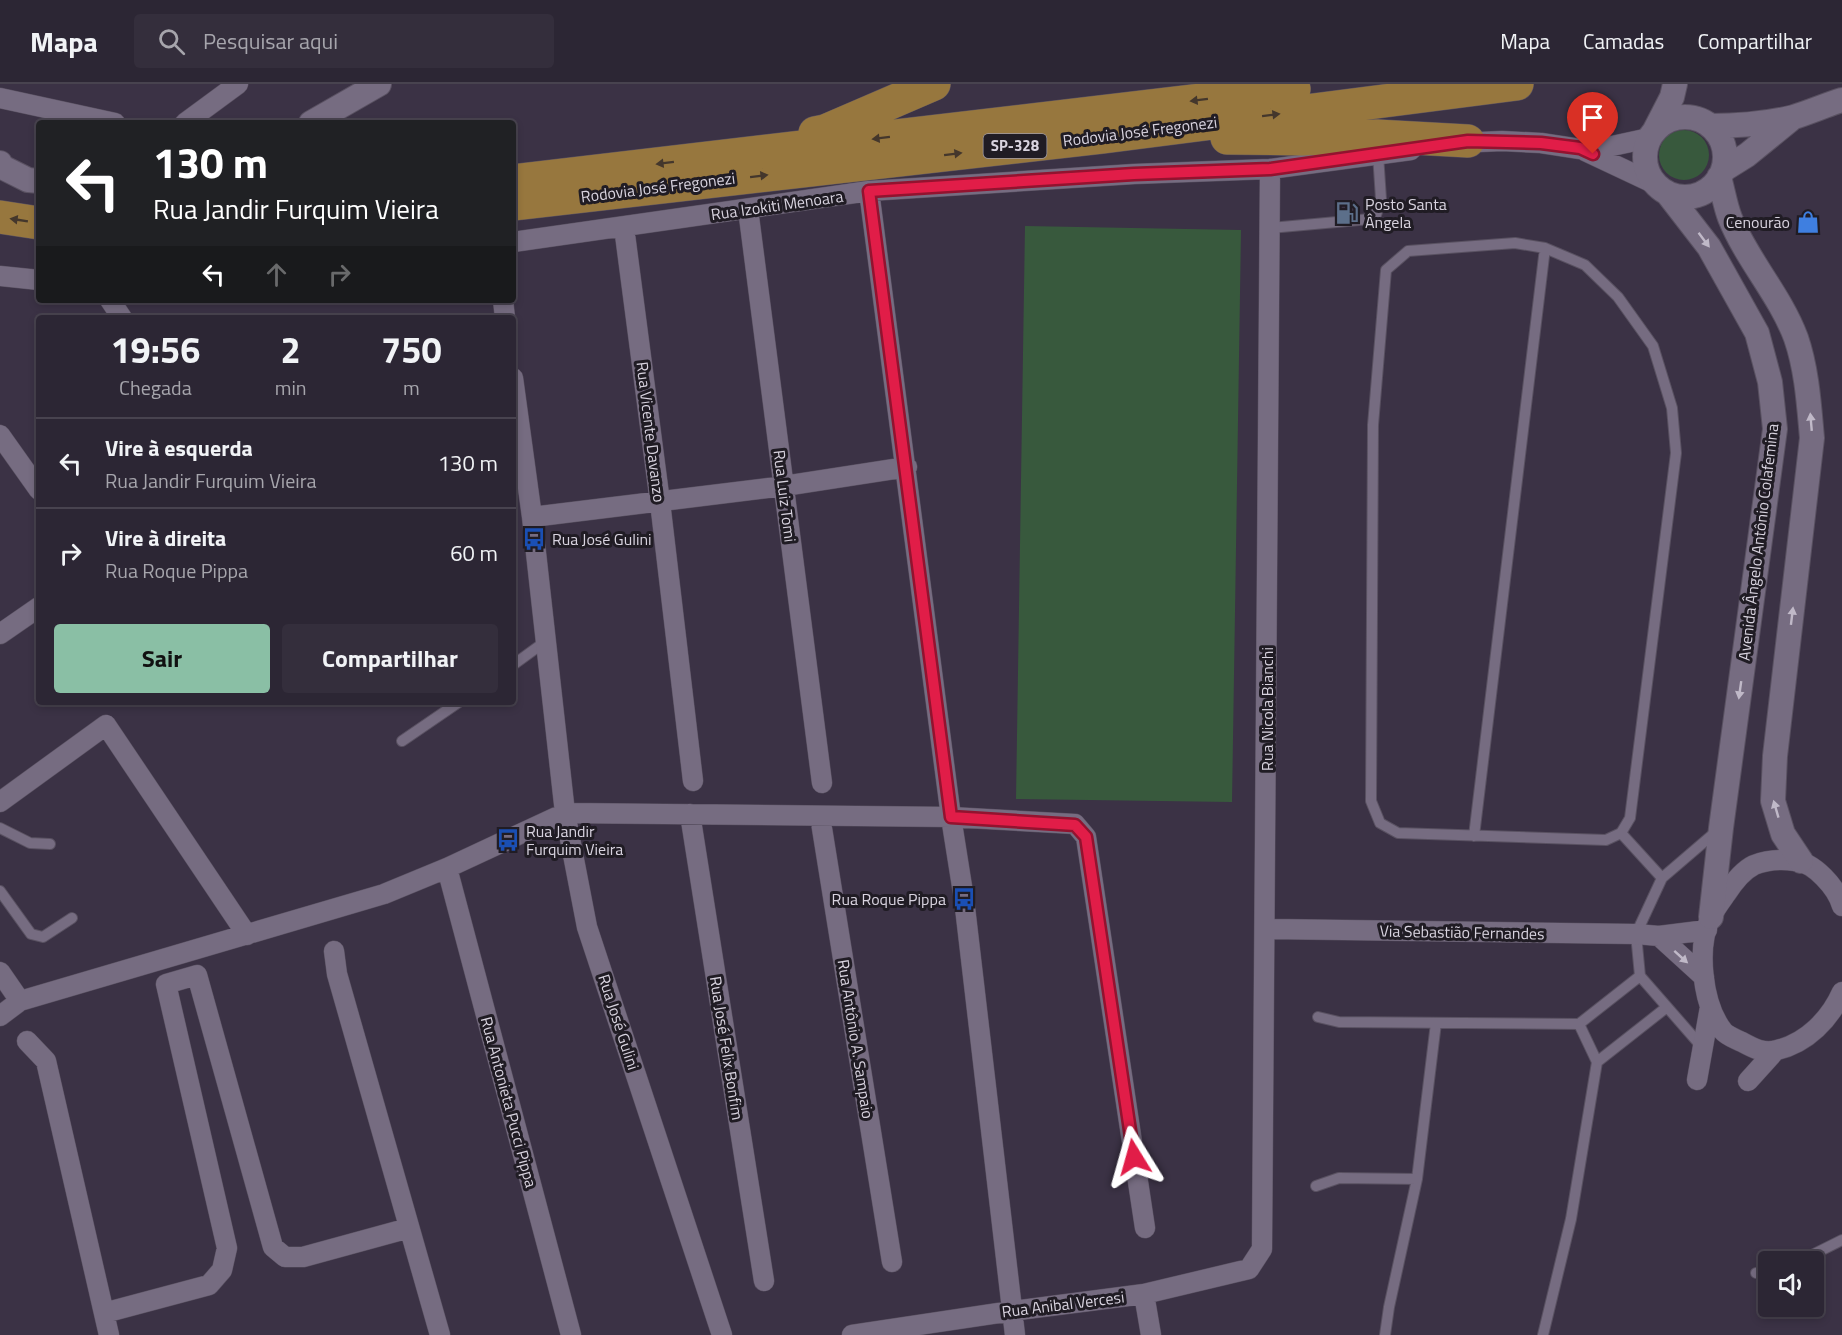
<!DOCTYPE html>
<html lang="pt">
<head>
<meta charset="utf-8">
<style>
  body { margin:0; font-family:"Titillium Web",sans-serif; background:#342e3c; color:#f1f3f6; height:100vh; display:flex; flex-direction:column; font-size:22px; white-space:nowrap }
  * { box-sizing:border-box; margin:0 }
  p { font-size:20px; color:#a6a5ac }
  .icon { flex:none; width:33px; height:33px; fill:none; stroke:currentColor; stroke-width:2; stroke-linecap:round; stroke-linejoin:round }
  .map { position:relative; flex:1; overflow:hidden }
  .details { position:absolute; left:36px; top:231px; width:480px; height:390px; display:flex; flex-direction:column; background:#2c2634; border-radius:6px; box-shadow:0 3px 9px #0003,0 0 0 2px #48434f }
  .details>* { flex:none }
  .hud { position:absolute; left:36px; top:36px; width:480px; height:183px; border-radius:6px; box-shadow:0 3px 9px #0003,0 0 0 2px #48434f; background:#202124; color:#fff; overflow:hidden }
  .controls { position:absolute; left:1758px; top:1167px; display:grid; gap:12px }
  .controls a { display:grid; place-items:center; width:66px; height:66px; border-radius:6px; background:#2c2634; box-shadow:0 3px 9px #0003,0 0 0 2px #48434f; font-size:30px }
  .pin { position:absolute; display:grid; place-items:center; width:51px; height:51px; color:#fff; margin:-62px -26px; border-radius:50% 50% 50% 0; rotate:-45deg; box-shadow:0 0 6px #0007 }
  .pin .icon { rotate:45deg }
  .me { position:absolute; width:66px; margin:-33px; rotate:352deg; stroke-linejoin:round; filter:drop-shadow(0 0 4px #0008) }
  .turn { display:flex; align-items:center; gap:21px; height:126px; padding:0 18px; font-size:27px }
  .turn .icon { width:78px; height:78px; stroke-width:2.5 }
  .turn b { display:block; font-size:42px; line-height:51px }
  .lanes { display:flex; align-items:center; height:57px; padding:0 18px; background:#0003; justify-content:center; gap:30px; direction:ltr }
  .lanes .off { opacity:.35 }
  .eta { display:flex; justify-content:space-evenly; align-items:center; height:102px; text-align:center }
  .eta b { font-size:36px; font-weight:700; line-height:42px }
  .action { display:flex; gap:12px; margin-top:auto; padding:12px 18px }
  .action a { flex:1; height:69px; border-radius:6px; background:#8abfa5; color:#111; font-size:24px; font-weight:700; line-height:69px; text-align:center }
  .action a+a { background:#342e3c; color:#f1f3f6 }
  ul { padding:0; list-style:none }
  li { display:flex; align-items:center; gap:18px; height:90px; padding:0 18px; border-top:2px solid #48434f }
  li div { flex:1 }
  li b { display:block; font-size:22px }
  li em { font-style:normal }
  header { display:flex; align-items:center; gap:36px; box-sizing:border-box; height:84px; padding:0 30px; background:#2c2634; border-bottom:2px solid #48434f }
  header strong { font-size:28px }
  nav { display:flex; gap:33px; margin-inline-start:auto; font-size:21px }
  .search { width:420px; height:54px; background:#342e3c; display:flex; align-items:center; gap:15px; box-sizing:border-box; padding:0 21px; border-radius:6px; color:#a6a5ac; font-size:22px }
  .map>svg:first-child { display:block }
  .green { fill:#38593d }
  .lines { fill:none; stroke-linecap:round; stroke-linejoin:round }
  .service-casing { stroke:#595161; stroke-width:12 }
  .minor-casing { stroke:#595161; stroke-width:21 }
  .tertiary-casing { stroke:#595161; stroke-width:26 }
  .trunk-casing { stroke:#595161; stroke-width:34 }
  .service { stroke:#766c81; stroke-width:10 }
  .minor { stroke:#766c81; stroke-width:20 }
  .tertiary { stroke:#766c81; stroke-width:24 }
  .trunk { stroke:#97773e; stroke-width:33 }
  .oneway { fill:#44372c }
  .oneway2 { fill:#c0b9c8 }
  .route-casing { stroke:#92132f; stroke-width:15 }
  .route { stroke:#e11d48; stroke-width:10 }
  .labels { text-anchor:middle; stroke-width:6; stroke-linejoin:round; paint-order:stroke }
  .shield { fill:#201c24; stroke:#a19ca7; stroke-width:1.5 }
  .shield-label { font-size:15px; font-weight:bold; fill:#d8d3df }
  .street-label { font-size:16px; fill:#d8d3df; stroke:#201c24 }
  .poi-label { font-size:16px; fill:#d8d3df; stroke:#201c24; text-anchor:start }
</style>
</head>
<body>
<header>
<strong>Mapa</strong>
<div class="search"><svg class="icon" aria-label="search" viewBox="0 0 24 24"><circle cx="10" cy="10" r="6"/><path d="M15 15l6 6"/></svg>Pesquisar aqui</div>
<nav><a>Mapa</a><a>Camadas</a><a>Compartilhar</a></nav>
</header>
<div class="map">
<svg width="1842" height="1251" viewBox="0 0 1842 1251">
  <rect width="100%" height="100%" fill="#3b3245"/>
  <path class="green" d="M1659 71a25 25 0 1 1 50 0a25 25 0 1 1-50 0Z
    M1025 142 1241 146 1232 718 1016 715Z"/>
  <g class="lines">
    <g class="service-casing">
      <path id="service" d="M1270 144 1370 135 1376 131 1381 115 1378 70
        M1515 159 1545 164 1585 181 1618 213 1653 262 1672 324 1676 369 1630 734 1621 749 1606 756 1398 749 1380 739 1371 717 1373 341 1386 186 1408 167Z
        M513 581 546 557
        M402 657 459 618
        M0 744 30 759 50 760
        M1621 749 1662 794
        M1474 752 1545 164
        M0 807 31 850 43 853 72 834
        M1318 933 1339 938 1579 940 1597 978 1571 1135 1543 1251
        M1579 940 1640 892
        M1702 963 1640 892 1636 850 1662 794 1718 746
        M1597 978 1667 923
        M1316 1102 1339 1094 1417 1095
        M1798 1178 1842 1156
        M1756 1189 1768 1188
        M1385 1251 1389 1223 1417 1095 1436 939"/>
    </g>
    <g class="minor-casing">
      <path id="minor" d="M0 14 115 39
        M185 39 238 0
        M1458 59 1502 57 1541 59 1580 65 1603 64 1649 54
        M1585 67 1655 100
        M869 107 951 733 964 815 1015 1251
        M748 125 822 699
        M624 143 660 418 693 697
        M513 158 869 107 1134 90 1270 85 1411 66
        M0 192 39 196
        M110 216 122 234
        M503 216 505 234
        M513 294 532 433 565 729 587 843 722 1251
        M0 351 39 406
        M532 433 784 402 907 383
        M0 550 39 523
        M0 718 106 641 247 851
        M690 730 764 1197
        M820 732 892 1178
        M447 784 571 1251
        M1842 822C1837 804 1814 778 1795 777 1781 775 1767 776 1754 781 1742 787 1733 799 1726 810 1721 817 1715 825 1711 833 1696 863 1702 920 1723 947 1727 952 1736 955 1742 958 1753 964 1764 970 1777 966 1807 959 1830 935 1842 908
        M1266 845 1636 850 1659 852 1707 846
        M1659 852 1704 893
        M334 867 337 890 440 1251
        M0 888 20 917
        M0 932 20 917 384 810 447 784 565 729 951 733 1075 740 1086 753 1145 1144
        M27 957 46 977 109 1251
        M1697 996 1710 923
        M1748 997 1775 967
        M1144 1210 1151 1251
        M104 1229 209 1201 222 1186 227 1164 166 900 197 891 273 1163 285 1173H303L409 1144
        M852 1251 1012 1227 1144 1210 1249 1185 1262 1165 1270 85"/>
    </g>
    <g class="tertiary-casing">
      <path id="tertiary" d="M1645 73a40 40 0 1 1 80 0a40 40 0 1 1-80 0Z
        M311 39 379 0
        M1710 42C1738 42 1766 40 1794 33 1810 28 1826 21 1842 16
        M1655 46 1672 13 1675 0
        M0 79 2 83 28 96 39 97
        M1723 86 1747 71 1790 36
        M1719 93C1723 107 1725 121 1730 134 1747 176 1780 211 1796 254 1807 286 1809 321 1812 354L1775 672 1773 717 1783 750 1801 777
        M1668 110 1709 163 1757 249 1770 298 1775 345 1721 744 1711 833"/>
    </g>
    <g class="trunk-casing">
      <path id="trunk" d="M815 49 825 47 934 0
        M1227 54 1303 55 1377 52 1468 57
        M513 97 1294 5
        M513 120 1102 53 1517 0
        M0 133 39 139"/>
    </g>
    <use href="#service" class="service"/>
    <use href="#minor" class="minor"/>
    <use href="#tertiary" class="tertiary"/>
    <use href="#trunk" class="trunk"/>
  </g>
  <defs><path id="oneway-solid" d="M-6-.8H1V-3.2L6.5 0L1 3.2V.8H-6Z" transform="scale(1.5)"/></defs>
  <g class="oneway">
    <use href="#oneway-solid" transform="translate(1199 16) rotate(173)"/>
    <use href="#oneway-solid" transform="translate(1271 31) rotate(-7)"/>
    <use href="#oneway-solid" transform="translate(881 54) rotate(173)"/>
    <use href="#oneway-solid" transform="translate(953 70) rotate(-7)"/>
    <use href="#oneway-solid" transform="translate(665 79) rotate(173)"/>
    <use href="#oneway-solid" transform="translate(759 92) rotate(-7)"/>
    <use href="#oneway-solid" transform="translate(19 136) rotate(-171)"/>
  </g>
  <g class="oneway2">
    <use href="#oneway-solid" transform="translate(1704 156) rotate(53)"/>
    <use href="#oneway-solid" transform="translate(1811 338) rotate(-95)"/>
    <use href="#oneway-solid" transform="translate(1792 532) rotate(-83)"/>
    <use href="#oneway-solid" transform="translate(1740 606) rotate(98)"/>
    <use href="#oneway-solid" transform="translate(1776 725) rotate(-106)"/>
    <use href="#oneway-solid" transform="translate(1681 873) rotate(42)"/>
  </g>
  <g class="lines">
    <g class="route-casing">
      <path id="route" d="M1134 1073 1086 753 1075 741 951 733 869 107 1134 90 1270 85 1468 57 1541 59 1580 64 1593 70"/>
    </g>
    <use href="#route" class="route"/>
  </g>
  <defs>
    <g id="fuel-bare" transform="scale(1.8)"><path d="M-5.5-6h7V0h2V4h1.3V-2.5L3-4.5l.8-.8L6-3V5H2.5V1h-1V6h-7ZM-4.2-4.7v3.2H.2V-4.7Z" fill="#5c6f8a" stroke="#201c24" stroke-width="2.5" paint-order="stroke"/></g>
    <g id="shop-bare" transform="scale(1.8)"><path d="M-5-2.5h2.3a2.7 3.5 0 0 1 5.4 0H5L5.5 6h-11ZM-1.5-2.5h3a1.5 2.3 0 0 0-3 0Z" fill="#3f7fe0" stroke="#201c24" stroke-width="2.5" paint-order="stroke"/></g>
    <g id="bus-bare" transform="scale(1.8)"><path d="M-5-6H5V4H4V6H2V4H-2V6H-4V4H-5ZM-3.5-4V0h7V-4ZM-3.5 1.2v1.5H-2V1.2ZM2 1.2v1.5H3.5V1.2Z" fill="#1a4fb4" stroke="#201c24" stroke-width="2.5" paint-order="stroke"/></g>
  </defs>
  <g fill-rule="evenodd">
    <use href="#fuel-bare" x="1347" y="129"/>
    <use href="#shop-bare" x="1808" y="138"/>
    <use href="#bus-bare" x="534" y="455"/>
    <use href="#bus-bare" x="508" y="756"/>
    <use href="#bus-bare" x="964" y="815"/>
  </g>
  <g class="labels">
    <rect class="shield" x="983.5" y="50" width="63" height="24" rx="4.5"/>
    <g class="shield-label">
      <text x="1015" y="67">SP-328</text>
    </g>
    <g class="street-label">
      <text transform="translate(1140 47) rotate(-7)" y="6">Rodovia José Fregonezi</text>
      <text transform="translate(658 103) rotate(-7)" y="6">Rodovia José Fregonezi</text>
      <text transform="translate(777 121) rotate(-8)" y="6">Rua Izokiti Menoara</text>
      <text transform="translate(651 348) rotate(83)" y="6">Rua Vicente Davanzo</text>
      <text transform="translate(785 412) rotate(83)" y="6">Rua Luiz Tomi</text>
      <text transform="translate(1758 458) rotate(-83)" y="6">Avenida Ângelo Antônio Colafemina</text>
      <text transform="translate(1267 625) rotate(-90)" y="6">Rua Nicola Bianchi</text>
      <text transform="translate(1462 848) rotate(1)" y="6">Via Sebastião Fernandes</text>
      <text transform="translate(619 938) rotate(72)" y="6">Rua José Gulini</text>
      <text transform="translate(856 955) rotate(81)" y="6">Rua Antônio A. Sampaio</text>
      <text transform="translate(727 964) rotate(81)" y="6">Rua José Felix Bonfim</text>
      <text transform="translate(509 1018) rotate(75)" y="6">Rua Antonieta Pucci Pippa</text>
      <text transform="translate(1063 1220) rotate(-7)" y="6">Rua Anibal Vercesi</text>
    </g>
    <g class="poi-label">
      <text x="1365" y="126">Posto Santa<tspan x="1365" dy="18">Ângela</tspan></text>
      <text x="1790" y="144" text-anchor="end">Cenourão</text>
      <text x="552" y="461">Rua José Gulini</text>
      <text x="526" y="753">Rua Jandir<tspan x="526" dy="18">Furquim Vieira</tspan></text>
      <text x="946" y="821" text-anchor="end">Rua Roque Pippa</text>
    </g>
  </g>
</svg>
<div class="controls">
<a><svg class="icon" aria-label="sound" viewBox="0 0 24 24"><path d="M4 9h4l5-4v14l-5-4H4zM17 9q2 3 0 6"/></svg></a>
</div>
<div class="pin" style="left:1593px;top:70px;background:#d93025"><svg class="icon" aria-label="arrive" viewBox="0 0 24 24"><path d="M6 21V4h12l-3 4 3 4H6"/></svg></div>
<svg class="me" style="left:1134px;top:1073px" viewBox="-20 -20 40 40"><path d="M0-17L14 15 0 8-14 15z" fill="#e11d48" stroke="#fff" stroke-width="4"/></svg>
<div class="hud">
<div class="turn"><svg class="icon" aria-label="left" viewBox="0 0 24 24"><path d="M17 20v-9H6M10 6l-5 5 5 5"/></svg><div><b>130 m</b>Rua Jandir Furquim Vieira</div></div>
<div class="lanes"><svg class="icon" aria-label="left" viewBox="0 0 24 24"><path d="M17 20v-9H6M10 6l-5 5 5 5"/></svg><svg class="icon off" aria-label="ahead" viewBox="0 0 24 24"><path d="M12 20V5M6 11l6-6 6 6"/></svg><svg class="icon off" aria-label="right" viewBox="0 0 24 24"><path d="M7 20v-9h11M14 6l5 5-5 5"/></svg></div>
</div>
<section class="details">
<div class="eta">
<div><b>19:56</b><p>Chegada</p></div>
<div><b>2</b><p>min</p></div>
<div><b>750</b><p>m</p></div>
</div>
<ul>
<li><svg class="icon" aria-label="left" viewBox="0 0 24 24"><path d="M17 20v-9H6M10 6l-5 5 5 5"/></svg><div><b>Vire à esquerda</b><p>Rua Jandir Furquim Vieira</p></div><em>130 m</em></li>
<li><svg class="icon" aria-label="right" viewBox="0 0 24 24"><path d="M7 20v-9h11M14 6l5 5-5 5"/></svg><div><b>Vire à direita</b><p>Rua Roque Pippa</p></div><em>60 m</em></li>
</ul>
<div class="action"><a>Sair</a><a>Compartilhar</a></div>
</section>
</div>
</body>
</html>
